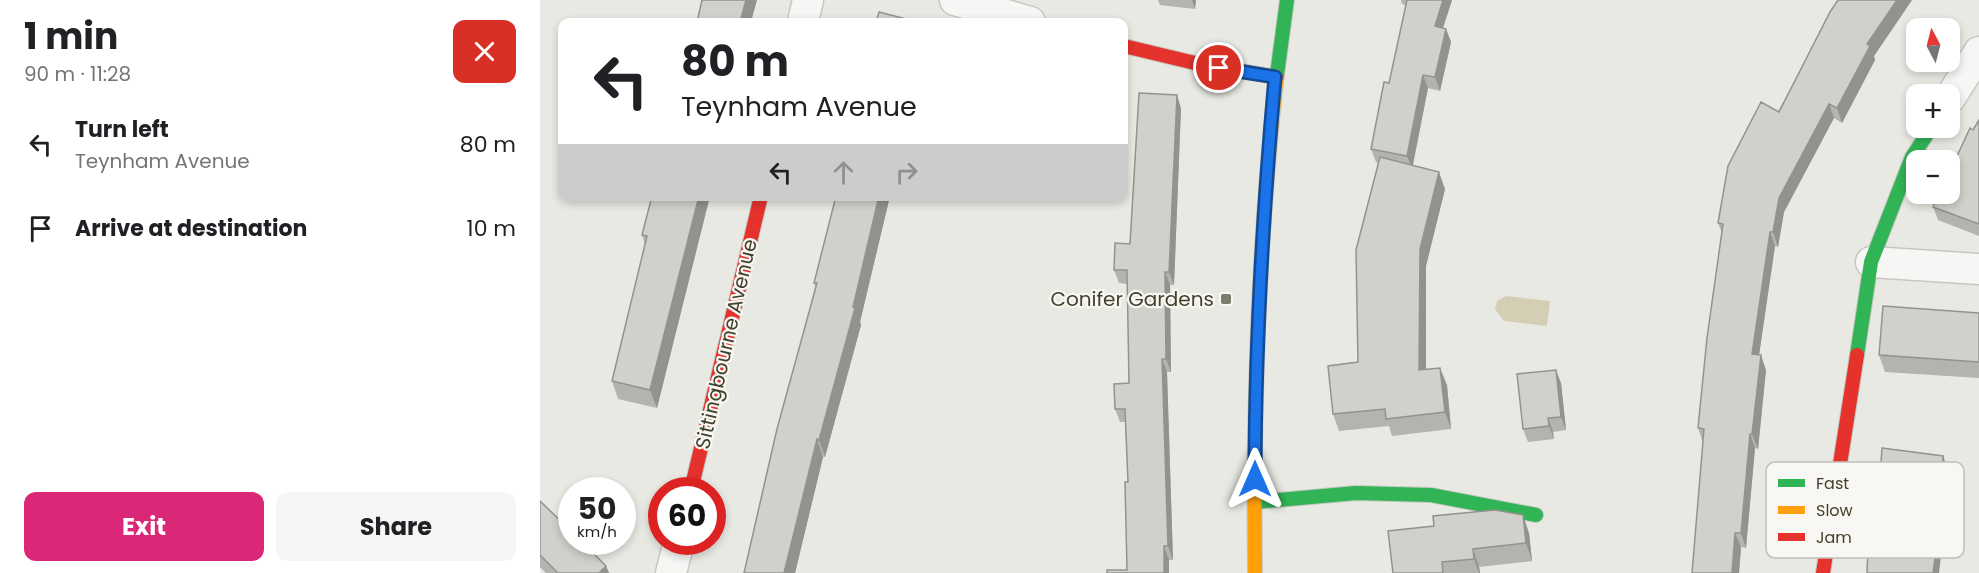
<!DOCTYPE html>
<html lang="en">
<head>
<meta charset="utf-8">
<style>
  body { margin:0; font-family:Poppins,sans-serif; background:#f6f6f6; color:#202124; height:100vh; display:flex; flex-direction:column; font-size:22px; white-space:nowrap }
  * { box-sizing:border-box; margin:0 }
  p { font-size:20px; color:#757577 }
  .icon { flex:none; width:33px; height:33px; fill:none; stroke:currentColor; stroke-width:2; stroke-linecap:round; stroke-linejoin:round }
  .map { position:relative; flex:1; overflow:hidden }
  .details { display:flex; flex-direction:column; background:#fff; width:540px }
  .details>* { flex:none }
  .banner { position:absolute; left:18px; top:18px; width:570px; height:183px; border-radius:12px; box-shadow:0 3px 9px #0003; background:#fff; color:#202124; overflow:hidden }
  .needle { width:39px; rotate:353deg }
  .tools { position:absolute; left:1366px; top:18px; display:grid; gap:12px }
  .tools a { display:grid; place-items:center; width:54px; height:54px; border-radius:12px; background:#fff; box-shadow:0 3px 9px #0003; font-size:30px }
  .speed { position:absolute; left:18px; top:477px; display:flex; gap:12px; font-size:30px; font-weight:700; text-align:center }
  .speed>* { display:grid; place-content:center; width:78px; height:78px; border-radius:50%; background:#fff; box-shadow:0 3px 9px #0003; line-height:1 }
  .speed small { font-size:15px; font-weight:400 }
  .speed .limit { border:9px solid #d22; background:#fff; color:#111 }
  .pin { position:absolute; display:grid; place-items:center; width:51px; height:51px; color:#fff; margin:-26px; border:3px solid #fff; border-radius:50%; box-shadow:0 2px 6px #0007 }
  .me { position:absolute; width:66px; margin:-33px; rotate:0deg; stroke-linejoin:round; filter:drop-shadow(0 0 4px #0008) }
  .turn { display:flex; align-items:center; gap:21px; height:126px; padding:0 24px; font-size:27px }
  .turn .icon { width:78px; height:78px; stroke-width:2.5 }
  .turn b { display:block; font-size:42px; line-height:51px }
  .lanes { display:flex; align-items:center; height:57px; padding:0 24px; background:#0003; justify-content:center; gap:30px; direction:ltr }
  .lanes .off { opacity:.35 }
  .round { display:grid; place-items:center; flex:none; width:63px; height:63px; border-radius:12px; background:#f6f6f6 }
  .overview { display:flex; align-items:center; justify-content:space-between; height:102px; padding:0 24px }
  h1 { font-size:36px; font-weight:700; line-height:45px }
  .primary-button { display:flex; gap:12px; margin-top:auto; padding:12px 24px }
  .primary-button a { flex:1; height:69px; border-radius:12px; background:#db2777; color:#fff; font-size:24px; font-weight:700; line-height:69px; text-align:center }
  .primary-button a+a { background:#f6f6f6; color:#202124 }
  ul { padding:0; list-style:none }
  li { display:flex; align-items:center; gap:18px; height:84px; padding:0 24px }
  li div { flex:1 }
  li b { display:block; font-size:22px }
  li em { font-style:normal }
  main { display:flex; flex:1; min-height:0 }
  .map>svg:first-child { display:block }
  .water { fill:#d3ceb4 }
  .lines { fill:none; stroke-linecap:round; stroke-linejoin:round }
  .street-casing { stroke:#c7c7c2; stroke-width:33 }
  .fast-casing { stroke:#c7c7c2; stroke-width:16 }
  .slow-casing { stroke:#c7c7c2; stroke-width:16 }
  .jam-casing { stroke:#c7c7c2; stroke-width:16 }
  .street { stroke:#f6f6f4; stroke-width:30 }
  .fast { stroke:#30b455; stroke-width:14 }
  .slow { stroke:#ff9f0a; stroke-width:14 }
  .jam { stroke:#e5322d; stroke-width:14 }
  .wall { fill:#b4b4af }
  .shaded-wall { fill:#92928f }
  .building { fill:#d1d1cc; stroke:#92928f; stroke-width:1.5 }
  .route-casing { stroke:#114b97; stroke-width:15 }
  .route { stroke:#1a73e8; stroke-width:10 }
  .poi-dot { fill:#7c7c6c; stroke:#f8f7f3; stroke-width:2 }
  .labels { text-anchor:middle; stroke-width:4.5; stroke-linejoin:round; paint-order:stroke }
  .poi-label { font-size:20px; fill:#42412b; stroke:#f8f7f3; text-anchor:end }
  .street-label { font-size:20px; fill:#42412b; stroke:#f8f7f3 }
  .key { fill:#f8f7f3; stroke:#c1c0b7; stroke-width:1.5 }
  .key-label { font-size:16px; fill:#42412b }
</style>
</head>
<body>
<main>
<section class="details">
<div class="overview"><div><h1>1 min</h1><p>90 m · 11:28</p></div><a class="round" style="background:#d93025;color:#fff"><svg class="icon" aria-label="close" viewBox="0 0 24 24"><path d="M6 6l12 12M18 6L6 18"/></svg></a></div>
<ul>
<li><svg class="icon" aria-label="left" viewBox="0 0 24 24"><path d="M17 20v-9H6M10 6l-5 5 5 5"/></svg><div><b>Turn left</b><p>Teynham Avenue</p></div><em>80 m</em></li>
<li><svg class="icon" aria-label="arrive" viewBox="0 0 24 24"><path d="M6 21V4h12l-3 4 3 4H6"/></svg><div><b>Arrive at destination</b></div><em>10 m</em></li>
</ul>
<div class="primary-button"><a>Exit</a><a>Share</a></div>
</section>
<div class="map">
<svg width="1439" height="573" viewBox="0 0 1439 573">
  <rect width="100%" height="100%" fill="#e9e9e4"/>
  <path class="water" d="M966 296 1010 301 1007 326 964 321 955 309 957 301Z"/>
  <g class="lines">
    <g class="street-casing">
      <path id="street" d="M415 0 490 22
        M263 22 268 0
        M1410 98 1439 52
        M1331 262 1439 269
        M131 573 139 542"/>
    </g>
    <g class="fast-casing">
      <path id="fast" d="M736 82 747 0
        M1317 355 1331 262 1372 157 1391 128
        M715 502 816 493 891 495 996 515"/>
    </g>
    <g class="slow-casing">
      <path id="slow" d="M715 573C713 409 718 245 736 82"/>
    </g>
    <g class="jam-casing">
      <path id="jam" d="M584 46 659 64 736 77
        M151 490 221 196
        M1283 573 1317 355"/>
    </g>
    <use href="#street" class="street"/>
    <use href="#fast" class="fast"/>
    <use href="#slow" class="slow"/>
    <use href="#jam" class="jam"/>
  </g>
  <path class="wall" d="M618 0H656L655 9 620 5Z
    M861 0H912L903 28 906 29 911 42 900 91 888 88 873 165 905 189 886 266V369L907 385 911 429 852 436 849 426 799 431 793 414 818 362 839 163 836 162 831 149 849 83 866 5 862 4Z
    M1298 0H1372L1334 56 1335 60 1302 123 1294 118 1244 212 1238 247 1235 246 1219 355 1226 370 1218 449 1215 448 1206 548 1201 547 1199 573 1163 443 1158 428 1182 233 1178 223Z
    M641 108 634 285H630L631 372H627L633 560H629L587 570 588 482 585 422H580L575 409 589 383 587 284 579 283 574 270 590 244Z
    M1439 120V236L1398 220 1393 207 1433 130Z
    M112 196H170L117 408 78 399 72 381 105 244 102 235Z
    M296 196H350L320 322 321 325 285 457H283L255 573H204L275 287 274 283Z
    M1439 313V378L1345 372 1339 355Z
    M1021 383 1026 430 1013 432 1014 439 988 442 983 429Z
    M0 501 66 566 69 573H6L0 567Z
    M894 526 989 533 992 561 939 567 940 573H853Z"/>
  <path class="shaded-wall" d="M206 0H217L211 22H200Z
    M652 0H656L655 9Z
    M903 0H912L899 40 895 26Z
    M1357 0H1372L1334 56 1335 60 1302 123 1297 108 1327 44Z
    M906 29 911 42 900 91 895 77Z
    M883 75 888 88 872 169 867 156Z
    M637 95 641 108 634 285 629 272Z
    M1289 104 1294 118 1244 212 1238 247 1233 232 1239 198Z
    M899 172 905 189 886 266V387L879 370 880 249Z
    M159 196H170L117 408 110 390Z
    M339 196H350L320 322 321 325 285 457 279 440Z
    M1230 232 1235 246 1217 369 1212 354Z
    M625 272 630 285 631 372 626 359Z
    M1221 355 1226 370 1218 449 1212 434Z
    M622 359 627 372 633 560 628 546Z
    M900 368 907 385 911 429 905 412Z
    M1016 370 1021 383 1026 430 1021 417Z
    M1008 418 1013 432 1014 439 1009 426Z
    M1210 434 1215 448 1206 548 1201 533Z
    M277 439 283 457 255 573H244Z
    M1403 456 1408 469 1405 524 1399 573H1393Z
    M983 515 989 533 992 561 986 543Z
    M1195 533 1201 547 1199 573H1192Z
    M624 546 629 560V573H624Z
    M933 549 939 567 940 573H939L934 559Z
    M66 566 69 573H59Z"/>
  <path class="building" d="M162 0H206L200 22H157Z
    M867 0H903L895 26 906 29 895 77 883 75 867 156 831 149 844 82 849 83Z
    M1298 0H1357L1327 44 1330 46 1297 108 1289 104 1239 198 1233 232H1230L1212 354 1221 355 1212 434H1210L1201 533H1195L1192 573H1152L1164 429 1158 428 1167 338 1183 224 1178 223 1188 166 1221 102 1239 112 1290 12Z
    M339 12 378 22H336Z
    M599 93 637 95 629 272H625L626 359H622L628 546H624V573H567V570H587L585 482H588L585 409H575L574 384 589 383 587 270H574L575 243 590 244Z
    M1439 120V224L1393 207 1399 194H1410V171L1430 128 1433 130Z
    M840 157 899 172 880 249 879 370 900 368 905 412 846 419 845 409 793 414 788 366 818 362 816 250Z
    M112 196H159L110 390 72 381 107 236 102 235Z
    M296 196H339L313 307 315 308 279 440 277 439 244 573H204L237 429 277 283H274Z
    M1343 306 1439 313V362L1339 355Z
    M1016 370 1021 417 1008 418 1009 426 983 429 977 374Z
    M1342 448 1403 456 1401 511 1393 573H1327L1328 547H1331L1338 503Z
    M0 501 32 532V542H42L66 566 59 573H18L0 555Z
    M955 510 983 515 986 543 933 549 934 559 902 562 903 573H853L848 531 894 526 893 516Z"/>
  <g class="lines">
    <g class="route-casing">
      <path id="route" d="M679 68 735 77C723 211 715 344 715 479"/>
    </g>
    <use href="#route" class="route"/>
  </g>
  <rect class="poi-dot" x="680" y="293" width="12" height="12" rx="3"/>
  <g class="labels">
    <g class="poi-label">
      <text x="674" y="306">Conifer Gardens</text>
    </g>
    <g class="street-label">
      <text transform="translate(186 344) rotate(-77)" y="7">Sittingbourne Avenue</text>
    </g>
  </g>
  <rect x="1226" y="462" width="198" height="96" rx="9" class="key"/>
  <rect x="1238" y="479" width="27" height="8" fill="#30b455"/>
  <rect x="1238" y="506" width="27" height="8" fill="#ff9f0a"/>
  <rect x="1238" y="533" width="27" height="8" fill="#e5322d"/>
  <g class="key-label">
    <text x="1276" y="489">Fast</text>
    <text x="1276" y="516">Slow</text>
    <text x="1276" y="543">Jam</text>
  </g>
</svg>
<div class="tools">
<a><svg class="needle" viewBox="-14 -14 28 28"><path d="M0-13l5 13h-10z" fill="#e53935"/><path d="M0 13l5-13h-10z" fill="#757577"/></svg></a>
<a>+</a>
<a>−</a>
</div>
<div class="speed"><div>50<small>km/h</small></div><div class="limit">60</div></div>
<div class="pin" style="left:679px;top:68px;background:#d93025"><svg class="icon" aria-label="arrive" viewBox="0 0 24 24"><path d="M6 21V4h12l-3 4 3 4H6"/></svg></div>
<svg class="me" style="left:715px;top:479px" viewBox="-20 -20 40 40"><path d="M0-17L14 15 0 8-14 15z" fill="#1a73e8" stroke="#fff" stroke-width="4"/></svg>
<div class="banner">
<div class="turn"><svg class="icon" aria-label="left" viewBox="0 0 24 24"><path d="M17 20v-9H6M10 6l-5 5 5 5"/></svg><div><b>80 m</b>Teynham Avenue</div></div>
<div class="lanes"><svg class="icon" aria-label="left" viewBox="0 0 24 24"><path d="M17 20v-9H6M10 6l-5 5 5 5"/></svg><svg class="icon off" aria-label="ahead" viewBox="0 0 24 24"><path d="M12 20V5M6 11l6-6 6 6"/></svg><svg class="icon off" aria-label="right" viewBox="0 0 24 24"><path d="M7 20v-9h11M14 6l5 5-5 5"/></svg></div>
</div>
</div>
</main>
</body>
</html>
